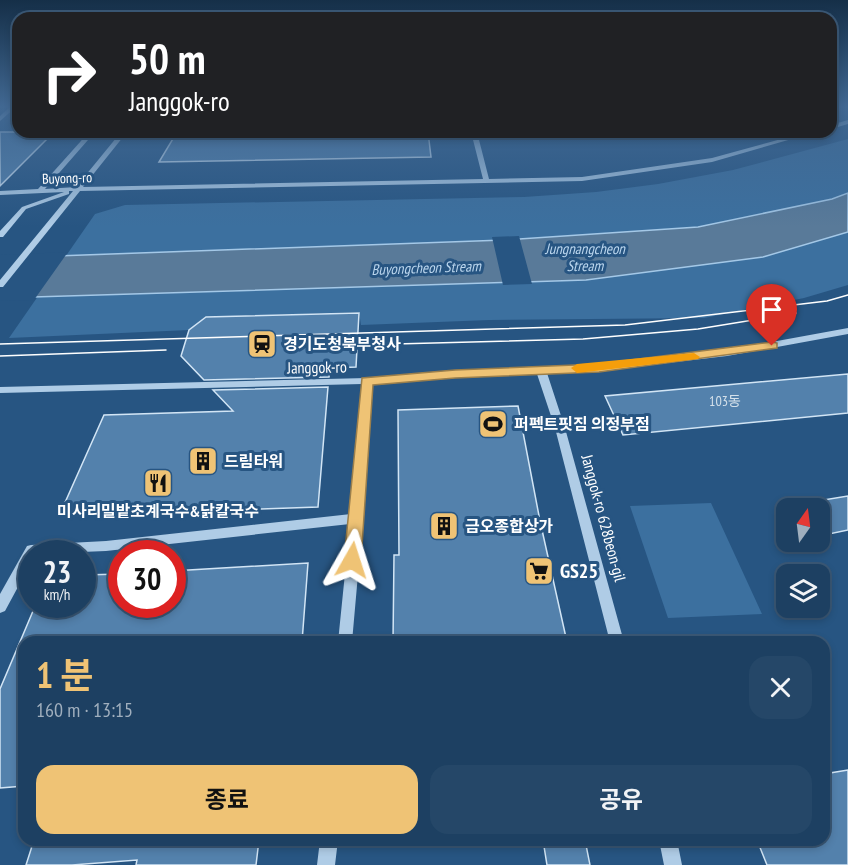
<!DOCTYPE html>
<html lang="ko">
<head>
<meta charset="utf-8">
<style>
  body { margin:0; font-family:"PT Sans Narrow","Noto Sans KR",sans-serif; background:#254768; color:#f1f3f6; height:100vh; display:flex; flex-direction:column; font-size:22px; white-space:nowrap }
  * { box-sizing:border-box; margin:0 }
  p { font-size:20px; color:#a0afbe }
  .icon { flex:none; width:33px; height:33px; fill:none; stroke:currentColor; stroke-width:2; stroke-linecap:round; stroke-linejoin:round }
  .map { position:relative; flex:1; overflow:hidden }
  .panel { position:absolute; left:18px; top:636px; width:812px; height:210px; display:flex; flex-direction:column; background:#1d4062; border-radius:18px; box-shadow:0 3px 9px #0003,0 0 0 2px #3b5977 }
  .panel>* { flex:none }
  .guide { position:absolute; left:12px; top:12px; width:825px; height:126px; border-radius:18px; box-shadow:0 3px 9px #0003,0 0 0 2px #3b5977; background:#202124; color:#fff; overflow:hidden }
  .needle { width:39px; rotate:14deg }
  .controls { position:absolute; left:776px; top:498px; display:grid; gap:12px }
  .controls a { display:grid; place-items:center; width:54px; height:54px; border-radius:12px; background:#1d4062; box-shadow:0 3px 9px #0003,0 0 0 2px #3b5977; font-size:30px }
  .speed { position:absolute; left:18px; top:540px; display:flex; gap:12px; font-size:30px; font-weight:700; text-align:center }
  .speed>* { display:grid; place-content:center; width:78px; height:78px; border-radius:50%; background:#1d4062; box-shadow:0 3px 9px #0003,0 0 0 2px #3b5977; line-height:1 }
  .speed small { font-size:15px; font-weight:400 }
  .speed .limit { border:9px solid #d22; background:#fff; color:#111 }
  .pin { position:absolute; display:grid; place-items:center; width:51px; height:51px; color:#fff; margin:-62px -26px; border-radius:50% 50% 50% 0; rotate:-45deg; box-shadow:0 0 6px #0007 }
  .pin .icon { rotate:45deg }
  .me { position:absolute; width:66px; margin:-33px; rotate:6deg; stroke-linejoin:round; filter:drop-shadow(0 0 4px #0008) }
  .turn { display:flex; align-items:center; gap:21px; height:126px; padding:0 18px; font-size:27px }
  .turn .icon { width:78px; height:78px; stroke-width:2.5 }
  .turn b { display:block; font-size:42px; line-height:51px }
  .round { display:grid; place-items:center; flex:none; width:63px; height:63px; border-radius:18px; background:#254768 }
  .head { display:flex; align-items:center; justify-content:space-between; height:102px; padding:0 18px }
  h1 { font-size:36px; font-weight:700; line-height:45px; color:#efc375 }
  .cta { display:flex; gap:12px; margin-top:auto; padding:12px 18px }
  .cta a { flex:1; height:69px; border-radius:18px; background:#efc375; color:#111; font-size:24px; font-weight:700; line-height:69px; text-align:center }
  .cta a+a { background:#254768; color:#f1f3f6 }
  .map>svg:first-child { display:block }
  .green { fill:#3c709f }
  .water { fill:#597a99; stroke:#a4c8e7; stroke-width:1.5 }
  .pier { fill:#275582 }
  .building { fill:#5381ac; stroke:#d2e5f5; stroke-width:1.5 }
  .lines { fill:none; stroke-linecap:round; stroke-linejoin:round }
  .minor { fill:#afcce6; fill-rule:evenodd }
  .tram { stroke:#fff; stroke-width:1.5 }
  .route { fill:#efc375; stroke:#9b7f4c; stroke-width:1.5 }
  .slow { fill:#f59e0b }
  .labels { text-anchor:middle; stroke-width:6; stroke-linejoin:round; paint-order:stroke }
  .far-street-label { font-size:14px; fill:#fff; stroke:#275582 }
  .number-label { font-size:14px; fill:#d4e0ea }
  .far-water-label { font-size:15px; font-style:italic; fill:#bbd6ee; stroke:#275582 }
  .poi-label { font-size:16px; font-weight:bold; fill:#fff; stroke:#275582; text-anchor:start }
  .street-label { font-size:16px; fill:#fff; stroke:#275582 }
  .near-poi-label { font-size:20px; font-weight:bold; fill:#fff; stroke:#275582; text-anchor:start }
</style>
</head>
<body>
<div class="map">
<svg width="848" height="865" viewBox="0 0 848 865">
  <rect width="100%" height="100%" fill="#275582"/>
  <path class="green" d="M848 139V285L804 298 704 318 489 320 361 325 359 312 205 317 189 330 9 338 95 214 125 205 524 197 596 192 658 184 733 170Z
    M711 503 762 614 668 618 630 506Z"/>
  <path class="water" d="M848 193V232L763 257 586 280 0 298V258L504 240 698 227 832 199Z"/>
  <path class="pier" d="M519 236 532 284 503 285 492 237Z
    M68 252 34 300 0 301V255Z"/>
  <path class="building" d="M0 132H54L0 186Z
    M177 132H428L431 157 159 162Z
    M359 313 356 367 330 368 329 377 204 380 181 356 189 330 206 317Z
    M848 374V413L623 435 605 396Z
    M328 387 318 507 59 516 104 415 233 411 213 390Z
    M518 406 540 521 567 642H393L394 555H399L398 410Z
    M848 496V530L829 534 819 521V508H809L805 503Z
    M308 563 302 642H24V786L0 788V689L36 604H82V575L122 574V604H172V571Z
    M848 770V865H767L757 840H824V774Z
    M34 840H259L256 865H136L137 860 72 865H26Z
    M543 840H585L590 865H547Z"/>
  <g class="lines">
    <path class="minor" d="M11 106H17L0 121V116Z
      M848 120V124L831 129V125Z
      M89 132H95L45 189 76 187 121 132H127L83 187 483 179 471 132H477L489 179 582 177 712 158 807 132H816L712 162 582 181 80 191 3 287H0V280L73 191H69V194L26 209 3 237H0V231L22 207 64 192 0 195V191L38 189Z
      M848 328V334L727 356 599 371 547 373 565 428 624 642H610L555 428 537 374 455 377 372 384 363 518 352 642H338L350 524 106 551 32 554V561L5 611 0 613V594L27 546 31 545 106 541 351 514 362 384 0 393V387L367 378 455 371 599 365 727 350Z
      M320 840H338L335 865H317Z
      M659 840H677L682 865H664Z"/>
    <path class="tram" d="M0 344 625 325 827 301 848 295
      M357 345 583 339 698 329 796 313
      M0 356 166 350"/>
  </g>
  <linearGradient id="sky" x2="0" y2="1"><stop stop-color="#152f48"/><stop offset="0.47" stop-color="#416892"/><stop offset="1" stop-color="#416892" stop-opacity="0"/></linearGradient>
  <rect width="848" height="227" fill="url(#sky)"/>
  <path class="route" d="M772 342 777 343V348L599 372 455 378 373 385 361 560 358 565 352 567 347 565 344 560 362 378 455 370 599 364Z"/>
  <path class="slow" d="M694 353 700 357 698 359 577 373 571 368 577 364Z"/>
  <defs>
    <g id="station-square" transform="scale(1.5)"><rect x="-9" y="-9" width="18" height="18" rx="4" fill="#efc375" stroke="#275582"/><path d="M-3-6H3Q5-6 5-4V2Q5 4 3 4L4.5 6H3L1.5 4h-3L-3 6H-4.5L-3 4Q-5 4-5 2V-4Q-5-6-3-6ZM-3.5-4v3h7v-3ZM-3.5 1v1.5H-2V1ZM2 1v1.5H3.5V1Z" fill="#111"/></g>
    <g id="stadium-square" transform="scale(1.5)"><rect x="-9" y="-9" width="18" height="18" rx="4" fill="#efc375" stroke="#275582"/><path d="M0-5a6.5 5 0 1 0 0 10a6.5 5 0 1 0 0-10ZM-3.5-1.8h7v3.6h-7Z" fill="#111"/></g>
    <g id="building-square" transform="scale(1.5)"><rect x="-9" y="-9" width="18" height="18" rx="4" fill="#efc375" stroke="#275582"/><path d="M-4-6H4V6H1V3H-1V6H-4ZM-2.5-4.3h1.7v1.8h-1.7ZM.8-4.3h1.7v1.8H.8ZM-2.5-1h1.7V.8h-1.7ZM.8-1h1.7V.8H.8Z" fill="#111"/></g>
    <g id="restaurant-square" transform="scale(1.5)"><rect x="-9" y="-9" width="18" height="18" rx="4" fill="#efc375" stroke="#275582"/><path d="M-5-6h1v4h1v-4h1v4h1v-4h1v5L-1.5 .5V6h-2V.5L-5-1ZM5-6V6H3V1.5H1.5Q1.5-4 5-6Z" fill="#111"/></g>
    <g id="supermarket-square" transform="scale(1.5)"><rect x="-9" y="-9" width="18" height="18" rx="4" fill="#efc375" stroke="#275582"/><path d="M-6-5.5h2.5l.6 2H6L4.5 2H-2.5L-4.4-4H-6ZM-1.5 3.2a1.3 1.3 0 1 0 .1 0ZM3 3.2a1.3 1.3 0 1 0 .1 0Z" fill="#111"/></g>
  </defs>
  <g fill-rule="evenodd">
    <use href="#station-square" x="262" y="344"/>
    <use href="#stadium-square" x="493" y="424"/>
    <use href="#building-square" x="203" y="461"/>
    <use href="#restaurant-square" x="158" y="483"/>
    <use href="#building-square" x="444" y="526"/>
    <use href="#supermarket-square" x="539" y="571"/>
  </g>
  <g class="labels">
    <g class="far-street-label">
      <text transform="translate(67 178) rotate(-2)" y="5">Buyong-ro</text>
    </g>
    <g class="number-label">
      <text x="725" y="406">103동</text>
    </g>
    <g class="far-water-label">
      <text x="585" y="254">Jungnangcheon<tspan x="585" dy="17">Stream</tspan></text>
      <text transform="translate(426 268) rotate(-2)" y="5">Buyongcheon Stream</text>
    </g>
    <g class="poi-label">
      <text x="283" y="350">경기도청북부청사</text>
      <text x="514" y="430">퍼펙트핏짐 의정부점</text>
      <text x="224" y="467">드림타워</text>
      <text x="158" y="517" text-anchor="middle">미사리밀밭초계국수&amp;닭칼국수</text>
      <text x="465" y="532">금오종합상가</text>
    </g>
    <g class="street-label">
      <text transform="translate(317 367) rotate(-1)" y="6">Janggok-ro</text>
      <text transform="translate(604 518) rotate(75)" y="6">Janggok-ro 628beon-gil</text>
    </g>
    <g class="near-poi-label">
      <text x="560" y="578">GS25</text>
    </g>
  </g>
</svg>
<div class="controls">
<a><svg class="needle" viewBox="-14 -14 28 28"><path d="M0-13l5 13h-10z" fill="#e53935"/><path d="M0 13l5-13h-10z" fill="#a0afbe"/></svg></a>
<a><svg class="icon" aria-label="layers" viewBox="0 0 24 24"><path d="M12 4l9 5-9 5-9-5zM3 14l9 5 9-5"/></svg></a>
</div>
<div class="speed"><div>23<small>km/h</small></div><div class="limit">30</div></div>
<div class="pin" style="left:772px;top:346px;background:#d93025"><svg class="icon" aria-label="arrive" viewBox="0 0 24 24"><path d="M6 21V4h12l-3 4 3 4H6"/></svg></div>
<svg class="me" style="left:352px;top:560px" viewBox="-20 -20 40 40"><path d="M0-17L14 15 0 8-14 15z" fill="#efc375" stroke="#fff" stroke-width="4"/></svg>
<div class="guide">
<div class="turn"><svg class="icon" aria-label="right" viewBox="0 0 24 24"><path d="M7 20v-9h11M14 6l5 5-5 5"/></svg><div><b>50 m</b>Janggok-ro</div></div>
</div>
<section class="panel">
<div class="head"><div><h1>1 분</h1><p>160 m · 13:15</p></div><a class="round"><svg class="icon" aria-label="close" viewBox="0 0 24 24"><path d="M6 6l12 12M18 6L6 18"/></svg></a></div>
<div class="cta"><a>종료</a><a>공유</a></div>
</section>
</div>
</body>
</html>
